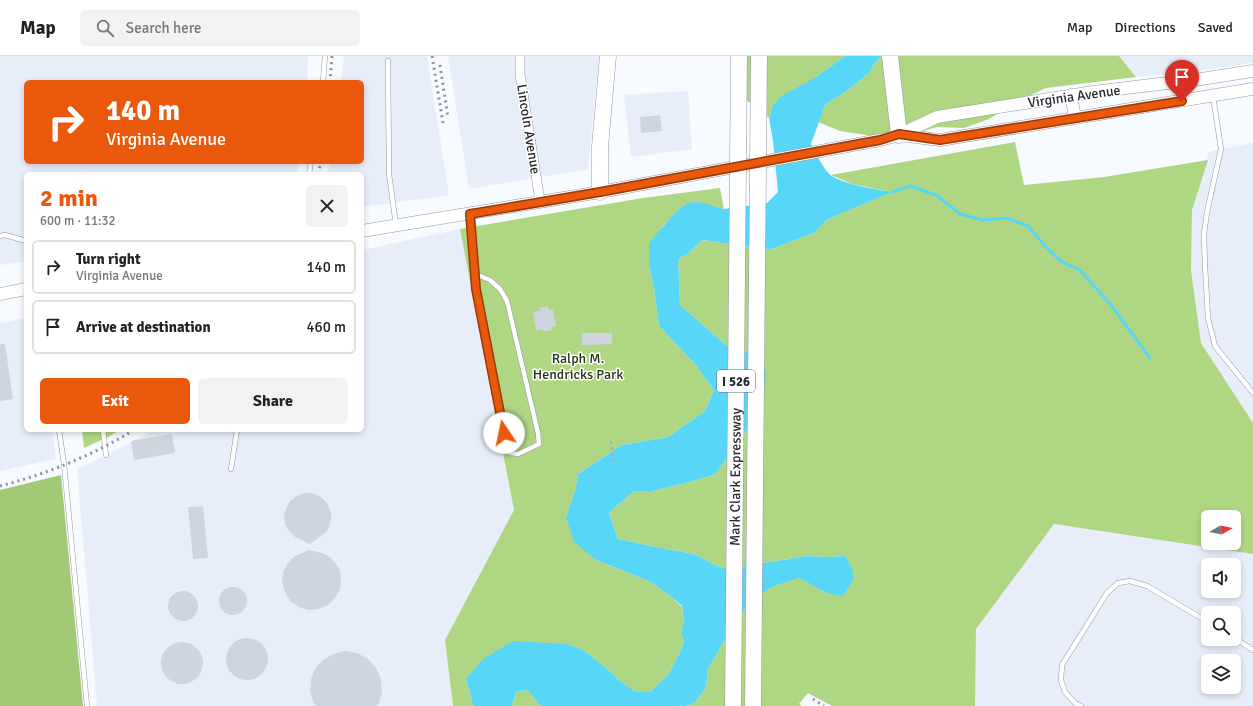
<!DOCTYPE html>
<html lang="en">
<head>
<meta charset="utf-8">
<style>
  body { margin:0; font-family:Signika,sans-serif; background:#f2f2f2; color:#222; height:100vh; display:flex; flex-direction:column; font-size:15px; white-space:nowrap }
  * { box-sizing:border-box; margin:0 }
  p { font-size:13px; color:#767676 }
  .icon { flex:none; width:22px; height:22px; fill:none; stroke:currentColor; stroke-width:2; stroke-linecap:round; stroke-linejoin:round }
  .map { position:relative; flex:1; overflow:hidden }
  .drawer { position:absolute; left:24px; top:116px; width:340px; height:260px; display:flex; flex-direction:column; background:#fff; border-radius:6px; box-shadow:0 2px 6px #0003 }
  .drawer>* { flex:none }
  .top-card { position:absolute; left:24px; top:24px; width:340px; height:84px; border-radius:6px; box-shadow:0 2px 6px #0003; background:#ea580c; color:#fff; overflow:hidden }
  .needle { width:26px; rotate:81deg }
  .buttons { position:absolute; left:1201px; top:454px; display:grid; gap:8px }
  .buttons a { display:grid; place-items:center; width:40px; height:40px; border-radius:6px; background:#fff; box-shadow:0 2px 6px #0003; font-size:20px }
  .pin { position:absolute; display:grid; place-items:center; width:34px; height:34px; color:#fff; margin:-41px -17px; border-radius:50% 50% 50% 0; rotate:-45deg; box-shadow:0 0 4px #0007 }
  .pin .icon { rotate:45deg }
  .me { position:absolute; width:44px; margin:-22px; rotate:349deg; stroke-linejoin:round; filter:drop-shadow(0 0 3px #0008) }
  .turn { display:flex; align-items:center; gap:14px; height:84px; padding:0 16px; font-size:18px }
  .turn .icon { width:52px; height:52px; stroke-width:2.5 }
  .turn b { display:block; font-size:28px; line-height:34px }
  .round { display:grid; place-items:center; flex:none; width:42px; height:42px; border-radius:6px; background:#f2f2f2 }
  .headline { display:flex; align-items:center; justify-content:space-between; height:68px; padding:0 16px }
  h1 { font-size:24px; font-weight:700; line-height:30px; color:#ea580c }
  .primary-button { display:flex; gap:8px; margin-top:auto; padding:8px 16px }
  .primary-button a { flex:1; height:46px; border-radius:6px; background:#ea580c; color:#fff; font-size:16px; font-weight:700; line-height:46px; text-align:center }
  .primary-button a+a { background:#f2f2f2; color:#222 }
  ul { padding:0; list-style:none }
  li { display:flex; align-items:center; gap:12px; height:54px; margin:0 8px 6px; padding:0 8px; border:2px solid #e0e0e0; border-radius:6px }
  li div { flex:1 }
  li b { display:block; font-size:15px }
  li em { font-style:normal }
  header { display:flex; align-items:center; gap:24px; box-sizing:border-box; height:56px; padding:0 20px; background:#fff; border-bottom:1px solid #e0e0e0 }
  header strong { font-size:19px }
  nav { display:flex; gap:22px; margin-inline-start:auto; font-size:14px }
  .search { width:280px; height:36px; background:#f2f2f2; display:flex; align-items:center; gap:10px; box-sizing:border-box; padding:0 14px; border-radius:6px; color:#767676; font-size:15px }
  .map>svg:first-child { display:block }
  .built { fill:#e8eef9; fill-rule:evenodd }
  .green { fill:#afd783; fill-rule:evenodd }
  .forest { fill:#a2c975 }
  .water { fill:#58d6f8 }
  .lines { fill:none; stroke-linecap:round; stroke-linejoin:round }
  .stream { stroke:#58d6f8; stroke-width:3 }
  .building { fill:#cfd5df }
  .service-casing { stroke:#9297a1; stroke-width:5.5 }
  .minor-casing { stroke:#9297a1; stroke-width:10 }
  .secondary-casing { stroke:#9297a1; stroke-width:13 }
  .motorway-casing { stroke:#9297a1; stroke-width:17 }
  .path { stroke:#a9abaf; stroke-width:2; stroke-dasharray:3 3; stroke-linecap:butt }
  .service { stroke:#fff; stroke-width:4.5 }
  .minor { stroke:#fff; stroke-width:9 }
  .secondary { stroke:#fff; stroke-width:12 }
  .motorway { stroke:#fff; stroke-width:16 }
  .rail { stroke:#8f9296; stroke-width:3; stroke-dasharray:2 4; stroke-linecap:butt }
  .motorway-bridge-casing { stroke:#9297a1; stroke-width:17; stroke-linecap:butt }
  .motorway-bridge { stroke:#fff; stroke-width:16 }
  .route-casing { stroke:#983908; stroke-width:10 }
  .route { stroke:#ea580c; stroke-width:7 }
  .labels { text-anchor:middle; stroke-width:3; stroke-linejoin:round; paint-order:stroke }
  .shield { fill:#fff; stroke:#67686b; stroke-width:1 }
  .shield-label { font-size:13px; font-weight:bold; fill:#26282c }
  .street-label { font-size:14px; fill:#26282c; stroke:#fff }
  .park-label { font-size:14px; fill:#243310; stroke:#fff }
</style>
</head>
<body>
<header>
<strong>Map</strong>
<div class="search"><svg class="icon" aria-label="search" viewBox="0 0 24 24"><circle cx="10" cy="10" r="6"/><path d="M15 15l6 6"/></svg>Search here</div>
<nav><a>Map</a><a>Directions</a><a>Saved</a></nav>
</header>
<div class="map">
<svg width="1253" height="650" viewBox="0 0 1253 650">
  <rect width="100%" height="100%" fill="#f7fafe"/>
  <path class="built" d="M0 0H308L307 26H26V106H300L297 118H26V205L0 209Z
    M344 0H427L449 139 362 151V118H328L330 106H362V26H341Z
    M448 0H599L588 113 469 133Z
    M1119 0H1253V7L1210 13 1136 21Z
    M688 35 692 93 631 101 624 39Z
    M1253 87V367L1201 287 1191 214 1192 154 1209 96 1221 93Z
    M460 173 514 454 445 584 453 650H97L77 413 118 393 154 374H362V194Z
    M26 262V374H52L56 403 0 415V267Z
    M1054 468 1253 498V650H975L976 573ZM1208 509H1234V535H1208ZM1208 557H1234V583H1208ZM1208 605H1234V631H1208Z"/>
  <path class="green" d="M742 0H845L816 21 772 51 769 62 745 43Z
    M881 0H1119L1136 21 1046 32 1020 44 989 63 964 72 937 71 893 83 840 75 818 66 825 49 845 36 869 17 875 7Z
    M1015 86 1024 129 1104 121 1208 104 1192 154 1191 214 1201 287 1253 367V498L1054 468 976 573 975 650H832L808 637 799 648 802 650H686L694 647 706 632 708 613 723 587 739 565 747 548 773 529 799 522 826 537 845 500 827 501 807 500 727 513 715 509 694 498 656 491 618 483 609 457 634 435H653L693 425 715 418 735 392 751 367 760 298 728 291 680 249 678 203 687 198 703 184 769 194 814 177 827 164 842 157 891 136 852 128 831 119ZM1208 461H1234V487H1208Z
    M720 132 724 153 712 150 679 153 662 171 649 209 654 232 659 270 694 307 714 334 705 355 668 381 622 389 578 418 575 435 566 461 596 504 651 526 673 542 682 551 684 565 681 578 684 585 681 594 668 619 650 636H636L619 624 606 612 585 595 568 588H547L466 623 473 650H453L445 584 514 454 460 173 643 142Z
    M82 374H119L112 379 84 392Z
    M527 634 541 650H512L516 636Z"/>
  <path class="forest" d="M61 419 83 650H0V434Z"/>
  <path class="water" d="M845 0H881L875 7 869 17 845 36 825 49 811 88C816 97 824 115 832 120 846 129 875 133 892 136L842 157 827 164 814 177 769 194 703 184 687 198 678 203 680 249 728 291 760 298 766 318 763 342 751 367 735 392 715 418 693 425 653 435H634L609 457 618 483 656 491 694 498 715 509 727 513 807 500 827 501 845 500C857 518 856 524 842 540L826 537 799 522 773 530 747 548 739 565 723 587 708 613 706 632 694 647 686 650H541L527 634 516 636 512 650H473L466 623 482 604 513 585 568 588 585 595 606 612 619 624 636 636H650L668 619 681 594 684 585 681 578 684 565 682 550 673 542 651 526 596 504 574 486 566 461 575 435 578 418 622 389 668 381 705 355 714 334 694 307 659 270 654 232 649 209V187L671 161 679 153 688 147 699 146 724 153 767 147 778 136 773 85 769 62 772 51 780 41 816 21Z"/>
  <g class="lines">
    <path class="stream" d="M892 136 910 130 936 139 960 158 983 164 1006 162 1028 170 1046 191 1062 206 1080 214 1111 249 1150 302"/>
  </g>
  <path class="building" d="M660 59 662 75 641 77 640 61Z
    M548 250 549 254 553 253 556 270 551 271 552 274 547 275H543V273L536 274 533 256 540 255 539 252Z
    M582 277H612V288L582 289Z
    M0 288H5L13 343 0 345Z
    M172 378 175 397 134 404 131 385Z
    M304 437H311L318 439 324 444 328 449 331 456V464L329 471 325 477 310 488 295 481 289 475 285 468 284 460 286 452 290 445 296 440Z
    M203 450 208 502 193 503 188 451Z
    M309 494 322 497 330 501 336 508 340 515 341 524 340 533 335 542 328 549 318 553 308 554 299 551 290 545 285 536 282 526 283 516 288 507 295 500Z
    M219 545a14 14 0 1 1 28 0a14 14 0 1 1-28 0Z
    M168 550a15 15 0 1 1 30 0a15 15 0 1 1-30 0Z
    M226 603a21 21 0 1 1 42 0a21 21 0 1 1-42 0Z
    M161 607a21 21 0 1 1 42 0a21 21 0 1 1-42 0Z
    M345 595 357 597 368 603 376 612 381 623 382 636 379 647 377 650H316L313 646 310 635 311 623 315 613 323 604 333 598Z"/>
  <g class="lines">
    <g class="service-casing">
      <path id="service" d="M388 5 389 118 396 169
        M323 26 325 0
        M1213 40 1221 93 1207 156 1204 178 1205 210 1208 262 1215 290 1253 337
        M309 118 311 106
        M470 157 476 233 506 391 511 397 518 398 539 388 538 377 507 245 500 233 490 224 475 218
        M0 180 5 179 26 185
        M59 374 64 408 87 650
        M103 374 106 399
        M231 413 237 374
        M1234 582 1253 594
        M1081 650 1075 647 1065 636 1061 624 1062 609 1107 537 1118 527 1130 525 1147 530 1208 566"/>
    </g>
    <g class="minor-casing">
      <path id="minor" d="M520 0V18L540 145"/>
    </g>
    <g class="secondary-casing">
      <path id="secondary" d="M1071 39 1075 62
        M899 79 940 84 1253 33
        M362 175 600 136 880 84 899 79 937 61 1093 36 1201 23 1253 15
        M0 238 26 233"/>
    </g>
    <g class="motorway-casing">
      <path id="motorway" d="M890 0 899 79
        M600 136V91L608 0"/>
    </g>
    <path class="path" d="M611 385 614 403
      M612 405 618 401"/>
    <use href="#service" class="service"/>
    <use href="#minor" class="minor"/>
    <use href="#secondary" class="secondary"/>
    <use href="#motorway" class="motorway"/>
    <path class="rail" d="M432 0 443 67
      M440 9 448 62
      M330 26 332 0
      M318 118 321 106
      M0 430C47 418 93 399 134 374
      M813 643 824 650"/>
    <g class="motorway-bridge-casing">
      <g id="motorway-bridge">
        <path id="s1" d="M733 650 739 0"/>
        <path d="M753 650 759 0"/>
      </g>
    </g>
    <use href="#motorway-bridge" class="motorway-bridge"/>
  </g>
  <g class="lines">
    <g class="route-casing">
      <path id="route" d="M504 377 476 233 470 158 600 136 880 84 899 78 940 84 1182 45"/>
    </g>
    <use href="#route" class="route"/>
  </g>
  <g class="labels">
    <rect class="shield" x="717" y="314" width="38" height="22" rx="3"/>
    <g class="shield-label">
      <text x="736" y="330">I 526</text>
    </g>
    <g class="street-label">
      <text transform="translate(1074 40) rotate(-8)" y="5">Virginia Avenue</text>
      <text transform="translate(529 73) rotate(81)" y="5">Lincoln Avenue</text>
      <text dy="5" stroke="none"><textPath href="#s1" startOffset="229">Mark Clark Expressway</textPath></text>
    </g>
    <g class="park-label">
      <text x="578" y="307">Ralph M.<tspan x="578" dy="16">Hendricks Park</tspan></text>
    </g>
  </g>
</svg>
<div class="buttons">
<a><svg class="needle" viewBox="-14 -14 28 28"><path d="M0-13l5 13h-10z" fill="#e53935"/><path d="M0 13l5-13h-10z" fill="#767676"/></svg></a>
<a><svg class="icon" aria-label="sound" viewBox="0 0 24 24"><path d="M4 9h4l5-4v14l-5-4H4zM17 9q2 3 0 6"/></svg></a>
<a><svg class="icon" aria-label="search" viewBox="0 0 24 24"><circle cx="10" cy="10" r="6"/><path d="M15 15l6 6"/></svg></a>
<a><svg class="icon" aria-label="layers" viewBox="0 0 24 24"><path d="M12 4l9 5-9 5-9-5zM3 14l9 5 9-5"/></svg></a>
</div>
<div class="pin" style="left:1182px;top:45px;background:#d93025"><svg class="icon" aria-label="arrive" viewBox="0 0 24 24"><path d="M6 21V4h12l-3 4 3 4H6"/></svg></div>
<svg class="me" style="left:504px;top:377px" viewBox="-20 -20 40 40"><circle r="19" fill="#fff"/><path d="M0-13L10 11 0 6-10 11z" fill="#ea580c"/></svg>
<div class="top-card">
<div class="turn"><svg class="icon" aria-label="right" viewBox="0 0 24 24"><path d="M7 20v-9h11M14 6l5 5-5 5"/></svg><div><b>140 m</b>Virginia Avenue</div></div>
</div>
<section class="drawer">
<div class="headline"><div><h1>2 min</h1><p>600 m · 11:32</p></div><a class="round"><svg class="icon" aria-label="close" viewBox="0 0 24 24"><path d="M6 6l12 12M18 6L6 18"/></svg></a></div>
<ul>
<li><svg class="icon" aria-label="right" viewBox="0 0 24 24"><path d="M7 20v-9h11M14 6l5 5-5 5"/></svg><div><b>Turn right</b><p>Virginia Avenue</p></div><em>140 m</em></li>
<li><svg class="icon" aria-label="arrive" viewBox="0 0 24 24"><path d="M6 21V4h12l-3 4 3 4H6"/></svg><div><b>Arrive at destination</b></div><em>460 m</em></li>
</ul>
<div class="primary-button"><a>Exit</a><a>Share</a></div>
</section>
</div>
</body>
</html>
